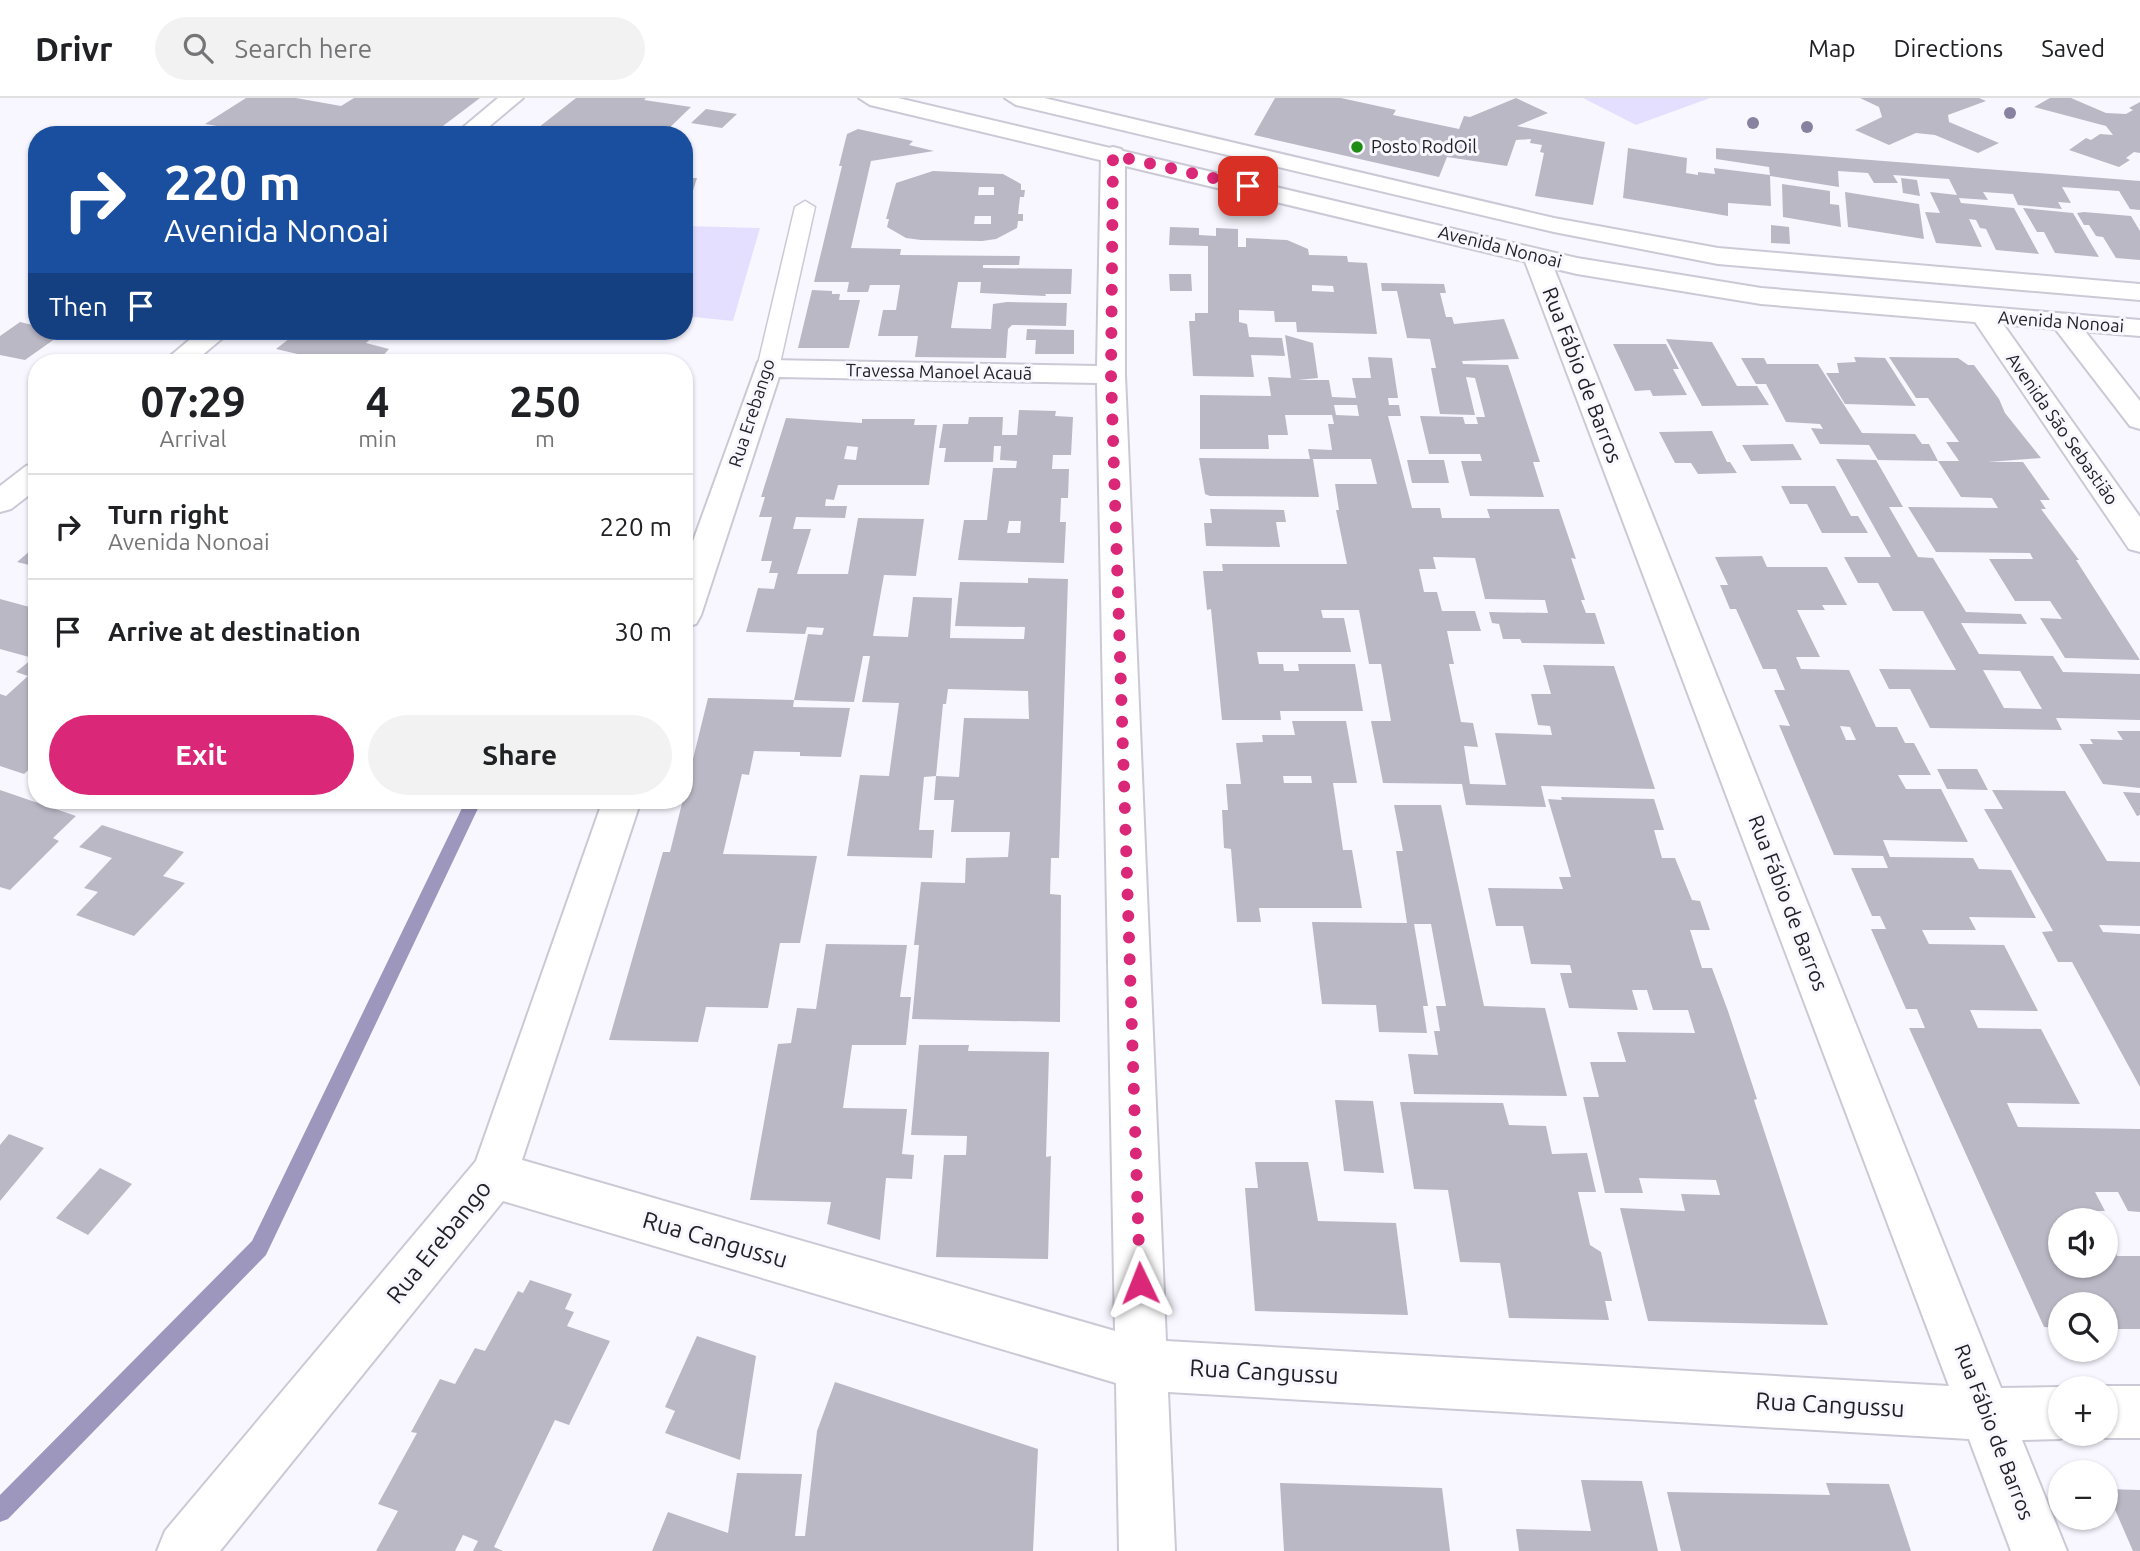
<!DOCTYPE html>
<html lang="en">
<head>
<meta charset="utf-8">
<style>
  body { margin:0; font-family:Ubuntu,sans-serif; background:#f2f2f2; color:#202124; height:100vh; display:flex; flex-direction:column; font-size:26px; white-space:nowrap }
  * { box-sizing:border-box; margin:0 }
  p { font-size:23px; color:#757577 }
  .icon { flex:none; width:38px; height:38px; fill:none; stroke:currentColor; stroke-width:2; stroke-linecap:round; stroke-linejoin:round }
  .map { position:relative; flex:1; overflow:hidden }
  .sheet { position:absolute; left:28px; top:256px; width:665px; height:455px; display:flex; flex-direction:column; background:#fff; border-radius:28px; box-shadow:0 2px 5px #0004 }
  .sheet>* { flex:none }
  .hud { position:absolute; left:28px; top:28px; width:665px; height:214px; border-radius:28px; box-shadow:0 2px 5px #0004; background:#1a4fa0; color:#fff; overflow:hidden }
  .fabs { position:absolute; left:2048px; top:1110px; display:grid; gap:14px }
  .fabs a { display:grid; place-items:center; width:70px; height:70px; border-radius:50%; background:#fff; box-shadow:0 2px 5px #0004; font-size:35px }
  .pin { position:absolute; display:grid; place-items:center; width:60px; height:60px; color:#fff; margin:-30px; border-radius:14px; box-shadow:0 4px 10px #0006 }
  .me { position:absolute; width:77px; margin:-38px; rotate:358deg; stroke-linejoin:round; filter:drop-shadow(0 0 5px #0008) }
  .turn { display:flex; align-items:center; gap:24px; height:147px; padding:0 21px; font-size:32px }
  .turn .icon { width:91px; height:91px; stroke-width:2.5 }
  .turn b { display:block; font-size:49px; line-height:60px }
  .then { display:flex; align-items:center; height:66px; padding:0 21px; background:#0003; gap:14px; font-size:26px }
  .eta { display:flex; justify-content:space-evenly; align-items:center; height:119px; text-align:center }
  .eta b { font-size:42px; font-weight:600; line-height:49px }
  .action { display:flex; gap:14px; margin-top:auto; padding:14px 21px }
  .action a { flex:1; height:80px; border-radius:42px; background:#db2777; color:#fff; font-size:28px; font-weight:600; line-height:80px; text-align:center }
  .action a+a { background:#f2f2f2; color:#202124 }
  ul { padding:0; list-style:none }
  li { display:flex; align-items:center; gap:21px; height:105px; padding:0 21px; border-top:2px solid #e0e0e0 }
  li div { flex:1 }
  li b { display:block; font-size:26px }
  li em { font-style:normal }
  header { display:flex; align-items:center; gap:42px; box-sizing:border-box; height:98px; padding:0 35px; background:#fff; border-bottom:2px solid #e0e0e0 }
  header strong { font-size:33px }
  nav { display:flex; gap:38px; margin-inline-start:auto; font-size:24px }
  .search { width:490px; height:63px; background:#f2f2f2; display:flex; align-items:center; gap:18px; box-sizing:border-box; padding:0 24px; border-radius:38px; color:#757577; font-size:26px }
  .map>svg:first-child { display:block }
  .green { fill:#e4dfff }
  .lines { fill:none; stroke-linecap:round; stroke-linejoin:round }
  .stream { fill:#9d97be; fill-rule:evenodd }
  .building { fill:#bab8c5; fill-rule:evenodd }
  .service-casing { stroke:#cbc9d6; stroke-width:3 }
  .minor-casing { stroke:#cbc9d6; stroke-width:4 }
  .tertiary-casing { stroke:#cbc9d6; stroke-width:4 }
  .primary-casing { stroke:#cbc9d6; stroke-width:4 }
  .service { fill:#fff; fill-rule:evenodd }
  .minor { fill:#fff; fill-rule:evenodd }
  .tertiary { fill:#fff; fill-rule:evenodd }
  .primary { fill:#fff; fill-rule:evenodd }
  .tree { fill:#8981a0 }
  .route { stroke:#db2777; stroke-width:12; stroke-dasharray:0 21.6 }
  .poi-dot { fill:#1c8d12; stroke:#f8f7ff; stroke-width:2.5 }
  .labels { text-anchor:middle; stroke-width:6; stroke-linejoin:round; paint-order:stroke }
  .far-poi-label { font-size:18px; fill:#222226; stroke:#f8f7ff; text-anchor:start }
  .far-street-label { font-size:18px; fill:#222226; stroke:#f8f7ff }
  .street-label { font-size:21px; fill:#222226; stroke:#f8f7ff }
  .near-street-label { font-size:24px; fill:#222226; stroke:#f8f7ff }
</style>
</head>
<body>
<header>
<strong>Drivr</strong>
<div class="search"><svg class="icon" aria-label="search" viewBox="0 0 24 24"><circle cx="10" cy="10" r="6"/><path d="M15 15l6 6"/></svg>Search here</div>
<nav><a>Map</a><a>Directions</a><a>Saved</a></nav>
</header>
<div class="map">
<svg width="2140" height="1453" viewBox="0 0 2140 1453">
  <rect width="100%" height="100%" fill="#f8f7ff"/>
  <path class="green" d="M1583 0H1710L1636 27Z
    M684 128 760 130 733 223 684 218Z"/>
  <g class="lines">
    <path class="stream" d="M466 702H482L266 1157 8 1421 0 1424V1397L252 1143Z"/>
  </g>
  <path class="building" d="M246 0H296L341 8 354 0H480L431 37H320L325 31H308L298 37H226L235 31 205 26Z
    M576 0H646L644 2 691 9 662 37H537L541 34 534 33Z
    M1275 0H1341L1396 12 1393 17 1459 31 1464 18 1470 19 1516 0 1548 15 1517 28 1605 44 1593 107 1535 98 1544 55 1540 54 1542 47 1530 45 1531 41 1516 42 1507 68 1447 59 1439 79 1254 37Z
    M1860 0H1979L1986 3 1948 17 1949 24 1999 45 1978 55 1935 37 1916 35 1889 47 1855 32 1882 19 1879 9Z
    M2050 0H2071L2106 15 2126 16 2133 12 2129 10 2140 4V55L2134 54 2126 60 2130 62 2119 69 2069 52 2086 40 2091 42 2100 36 2113 37 2106 28 2034 9Z
    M706 11 737 16 722 30 691 25Z
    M858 31 913 43 909 47 934 53 871 63 851 150 901 151 900 157 1020 158 1019 167H983V170L1072 171 1071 196H1045L1046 198 980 195 981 184H958L951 230 991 231 993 206 1007 204 1067 205 1066 228 1012 227 1008 231 1006 260 915 259 918 238H878L883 212H896L900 187H870L868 194H847L849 184H814L842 68H839L847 36Z
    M1628 50 1687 60 1686 75 1698 77V74L1715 76 1714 70 1770 77 1769 69 1716 61V50L2140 83V112L2130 111 2119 93 2062 89 2071 105 2058 104 2062 111 2018 107 2013 96 1983 94 1988 102 1959 100 1961 105 2014 110 2039 156 1996 152 1986 131 1980 130 1976 122 1969 121 1982 149 1936 145 1925 114 1940 115 1930 94 1957 97 1949 81 1893 77 1898 85H1874L1868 75 1838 73 1839 89 1770 78 1771 108 1728 105V118L1623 100Z
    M933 73 1003 76 1021 86V92H1025L1024 99H1020L1018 116H1023V123H1018L1017 130 996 141 982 143 921 142 906 140 887 129 889 121H886L896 85ZM979 89H994V97H978ZM975 118H991V126H974Z
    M684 80H697L685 118H684Z
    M1901 80 1917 82 1920 98 1903 95Z
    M1782 86 1830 93V106L1839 107 1841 129 1783 119Z
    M1845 94 1919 106 1924 141 1848 129Z
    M2023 110 2073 115 2099 159 2055 155 2044 134H2037Z
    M2084 114 2131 118 2140 133V162L2116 160 2103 139 2096 138 2089 127H2084L2077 115Z
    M1771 127 1789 129 1790 146 1771 145Z
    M1170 129 1199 130V137L1216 138V130L1238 131V149H1246V140L1287 142 1308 151 1309 157 1347 158 1348 164 1367 165 1377 236 1297 234 1296 224H1275L1274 213 1239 212V224L1247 226 1249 239 1282 240 1285 258 1251 257 1254 279 1193 278 1189 223H1195V215H1208V148L1169 147ZM1312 187 1333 188 1334 194 1312 193Z
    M1169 176H1191L1192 193H1170Z
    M1381 185 1444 186 1446 195H1440L1446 219H1452L1454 226 1504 221 1519 261 1462 263 1463 266 1508 267 1540 364H1533L1544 399 1470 398 1461 363H1482L1480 356H1429L1420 318 1463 319 1465 326H1478L1476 319H1485L1475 280 1466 279 1475 317 1440 316 1431 270H1436L1430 241 1407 240 1397 193H1382Z
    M812 192 832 193V196H840L839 202H860L849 250H798Z
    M20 224 37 228V233H66L25 262 0 257V238Z
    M1027 231 1074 232V256H1035L1036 242H1026Z
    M299 233H380L366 245 389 251 377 264H332L276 251Z
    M1285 237 1313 245 1318 280 1298 282H1329L1332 299 1356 300 1352 280H1371L1368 259 1392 260 1398 300H1388L1389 307H1399L1401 318H1388L1412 410H1440L1442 420H1490L1487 411H1559L1576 461 1571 460 1585 502H1581L1586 515H1595L1605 546 1522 545 1520 541H1503L1499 526 1492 525 1489 514 1548 515 1545 502 1485 501 1475 460 1433 459 1436 471H1419L1424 494H1437L1442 513H1475L1481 533H1447L1454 566H1449L1461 624 1473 625 1478 649 1464 648 1470 686 1506 687 1495 635 1552 637 1550 628 1538 627 1531 596H1551L1543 567 1614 568 1655 691 1541 688 1546 709 1466 707 1462 686 1383 685 1371 623H1391L1381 566H1369L1359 512H1321L1323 520H1344L1351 554H1257L1259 566H1283L1284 573H1299L1298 566H1355L1363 613H1280L1281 622H1222L1211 511 1207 512 1203 473H1223L1222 466H1347L1336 412H1339L1335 386H1377L1371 361H1313L1319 399 1210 398 1205 396 1199 360 1310 361 1308 351 1332 352 1328 326H1334L1332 317H1285L1288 337H1268L1269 351H1200V297L1271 298 1268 279 1291 280ZM1334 307H1357L1359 318 1336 317Z
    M1666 241 1712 244 1737 288H1757L1769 307 1702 308Z
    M1613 246H1666L1679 271H1673L1687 297 1653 298 1650 292 1635 293Z
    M1854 259 1885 260 1916 308 1845 306 1826 275H1839L1837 265 1856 264Z
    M1889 259 1958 260 1968 267H1974L1999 301 2005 315 2041 360 1988 364H2023L2050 402H2040L2046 411H2041L2079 462H2076L2140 562 2065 560 2040 520 2062 521 2050 503H2015L1989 461H2033L2030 455 1936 454 1908 409 1998 410 1992 400 1961 399 1938 363 1878 362 1869 347 1820 346 1811 330 1823 331 1820 326 1786 324 1766 286H1756L1741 260H1764L1767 266H1818L1862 335 1915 336 1922 346H1929L1938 363H1959L1946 344H1959L1928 300H1916Z
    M1019 312 1056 313 1055 318 1073 319 1071 357H1053L1052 371H1069L1068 400H1061L1060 424H1066L1064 465 958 462 964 422H987L993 370H1016L1017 363 1000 362 1001 348H994L993 364H944L946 350H939L943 326H968L969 319H1003L1002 337H1017ZM1009 423H1021L1020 435H1007Z
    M786 320 862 325V321H915L914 327H937L929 387H838L834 402 826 401 825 408H847L845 420 796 419 793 431H811L797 476H848L858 420 924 421 916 478 884 477 873 538 908 539 913 499 952 500 950 540 1024 541 1025 529 955 528 960 484 1028 485V480L1068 481 1059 760H1051L1050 796 1061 797 1060 924 912 921 919 847H914L921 784 965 785 966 760 1008 759 1010 734H951L954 702H934L936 678 959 679 964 620 1029 621 1028 593 948 591 946 606H943L936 678 924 679 919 732H934L932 760 847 758 860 677 889 678 899 605 862 604 870 558H863L854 604 794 602 808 536 822 537 824 530 807 529 805 536 746 534 758 490 774 491 778 475H769L772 463H761L772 419H759L765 399H761ZM847 348 858 349 856 362 844 361Z
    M1712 333 1727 364H1730L1737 375 1698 376 1691 365H1675L1659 334Z
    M1793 346 1802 362 1751 363 1742 347Z
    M1836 361 1876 362 1903 409H1889L1918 459 1933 460 1966 514 2021 516 2027 526 1961 525 1979 556 2053 558 2063 574 2140 576V622L2056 620 2062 632 1930 630 1910 591H1889L1879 571 1956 572 1923 513H1893L1878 485H1858L1844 459H1891ZM1983 572 2020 573 2042 611 2004 610Z
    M1407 362H1444L1449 385H1412Z
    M1781 388H1835L1851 418H1858L1868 435H1822L1807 406H1790Z
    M1210 411 1284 412 1286 424H1276L1280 449 1206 448 1204 425H1212Z
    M37 447V469L17 464Z
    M1762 458 1767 469H1827L1847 507H1822L1825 512H1797L1820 559H1796L1801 571 1849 572 1876 629H1897L1905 645H1914L1931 677H1898L1906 691H1941L1968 744 1883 742 1890 759 1973 760 1979 771 2011 772 2036 820 1969 819 1976 832H1922L1929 846 2004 847 2038 913 1970 912 1978 930 2041 931 2080 1006 2007 1005 2018 1029 2140 1031V1114L2128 1113 2118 1094H2095L2105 1113H2094L2098 1122H2060V1167H2105V1135L2117 1158H2140V1231H2105V1206H2060V1230L2044 1229 1909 930H1925L1917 911H1906L1871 831H1886L1880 818H1872L1851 770H1888L1883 758 1834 757 1779 627 1790 628 1774 592H1785L1776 571H1763L1736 511H1730L1720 487H1728L1715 459ZM1840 628 1850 629 1856 642H1846Z
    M0 501 37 511V552L29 559 0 551Z
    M37 557V628L28 635 37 638V664L24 676 0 668V596L6 598 28 578 16 574Z
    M708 600 794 602 793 609 850 610 841 659 800 658V654L754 653 749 677 742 676 723 756 817 758 800 845H780L768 910 706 909 698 944 609 942 663 754H670Z
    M1292 623H1346L1357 685H1333L1343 752H1352L1362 810H1259L1261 824H1237L1231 751 1224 750 1222 712H1228L1226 686H1241L1236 645 1263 644 1262 637H1295ZM1283 678H1311L1312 685H1284Z
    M2117 633H2140V690L2103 686 2079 646H2093L2090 641 2123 642Z
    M1937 671H1977L1988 692 1947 691Z
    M0 692 76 718 53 740 59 743 10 792 0 789Z
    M1992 692 2065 693 2107 763 2140 764V828L2099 827 2103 834 2140 836V989L2072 864H2058L2042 834 2053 833 1984 711H2003Z
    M2123 694 2140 695V717L2137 718Z
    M1561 699 1654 701 1664 732H1654L1662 760H1675L1692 802 1700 803 1710 832H1690L1702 870H1712L1728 913 1757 1001 1754 1002 1828 1227 1648 1223 1620 1110 1685 1113 1681 1096 1720 1097 1716 1082 1639 1080 1643 1095H1605L1583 999H1599L1590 964H1626L1617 934 1695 935 1688 912H1653L1647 892H1632L1638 912 1569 910 1560 875H1572L1570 867 1531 866 1523 828H1496L1488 790 1563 791 1559 779H1571L1548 701 1562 702Z
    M1394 707H1441L1484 908 1545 910 1567 998 1414 996 1408 956 1438 957 1434 933H1440L1436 908H1446L1431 826H1414L1428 908H1423L1427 935 1379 934 1376 907 1322 906 1312 824 1407 825 1396 753H1403Z
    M102 727 184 754 163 778 185 785 134 838 76 817 98 794 84 790 112 760 79 749Z
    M826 846 907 847 900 899H911L906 947H852L843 1010 907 1011 902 1056 914 1057 912 1081 886 1080 880 1142 827 1126 831 1104 750 1102 778 946 791 945 797 910 816 911Z
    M919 947H969L968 953 1049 954 1046 1059 1051 1058 1048 1161 936 1159 944 1057H966L967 1038 911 1037Z
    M1335 1002 1373 1003 1384 1075 1344 1073Z
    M1400 1004 1503 1005 1509 1027 1546 1028 1552 1056 1587 1055 1596 1094H1578L1590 1147 1601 1154 1612 1203H1605L1609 1222 1509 1220 1500 1165 1460 1164 1448 1092 1414 1091Z
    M9 1036 44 1050 0 1103V1047Z
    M1255 1064H1308L1318 1123 1396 1125 1408 1217 1255 1213 1245 1090H1258Z
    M100 1070 132 1086 88 1137 56 1120Z
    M530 1182 572 1196 565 1211 574 1214 567 1228 610 1243 569 1327 555 1322 494 1449 503 1453H473L478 1443 463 1437 455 1453H376L398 1413 378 1406 417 1335 411 1334 440 1281 455 1286 475 1250 485 1253 518 1193 523 1195Z
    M697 1238 756 1258 740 1362 665 1335 675 1313 665 1309Z
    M835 1284 1038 1351 1033 1453H652L668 1414 728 1435 737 1375 802 1376 795 1438H805L817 1333Z
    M1581 1382 1642 1383 1658 1453H1519L1516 1431 1591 1433Z
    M1280 1385 1442 1390 1450 1453H1284Z
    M1826 1385 1889 1386 1911 1453H1681L1667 1394 1830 1397Z
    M2106 1391 2140 1392V1453H2133Z"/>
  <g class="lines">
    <g class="service-casing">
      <path id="service" d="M805 103 815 109 779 270 768 277 757 270 795 109Z"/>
    </g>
    <g class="minor-casing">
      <path id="minor" d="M498 0H523L479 37H454Z
        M1113 49 1121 51 1125 56V277L1166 1243 1949 1288 1523 158 1527 153H1545L1549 158 2001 1290 2060 1289 2062 1290 2060 1335H2074L2060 1341 2022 1342 2067 1453H2011L1969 1341 1168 1294 1175 1453H1119L1116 1285 503 1103 220 1453H157L165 1433 476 1063 603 702H641L522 1062 1115 1233 1097 285 779 279 701 517 696 526 684 529V468L758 264 768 262 1097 268 1101 56 1105 51Z
        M200 233H231L194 264H163Z
        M37 365V391L11 411 0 414V388L26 368Z
        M2105 1288H2140V1340H2105L2093 1335H2105V1290H2101Z"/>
    </g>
    <g class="tertiary-casing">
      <path id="tertiary" d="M1984 210 1993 212 2140 419V454L2129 451 1971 218 1975 212Z
        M2063 216 2073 218 2140 303V331L2130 328 2050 224 2053 218Z"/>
    </g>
    <g class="primary-casing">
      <path id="primary" d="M859 0H898L1577 160 1761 190 2140 222V238L1761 206 1577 176 870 7Z
        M1005 0H1044L1554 120 1718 150 2140 186V202L1718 166 1554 134 1016 7Z"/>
    </g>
    <use href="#service" class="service"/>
    <use href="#minor" class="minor"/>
    <use href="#tertiary" class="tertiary"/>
    <use href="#primary" class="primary"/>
  </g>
  <g class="tree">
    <circle cx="2010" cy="15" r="6"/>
    <circle cx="1753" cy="25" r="6"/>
    <circle cx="1807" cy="29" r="6"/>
  </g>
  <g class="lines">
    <path class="route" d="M1140 1185 1111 277 1113 57 1248 88"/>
  </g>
  <circle class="poi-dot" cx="1357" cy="49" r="7"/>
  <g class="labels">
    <g class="far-poi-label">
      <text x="1371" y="55">Posto RodOil</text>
    </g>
    <g class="far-street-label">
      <text transform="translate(1500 149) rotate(14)" y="6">Avenida Nonoai</text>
      <text transform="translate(2061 224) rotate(4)" y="6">Avenida Nonoai</text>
      <text transform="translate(939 274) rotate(1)" y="6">Travessa Manoel Acauã</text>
      <text transform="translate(752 315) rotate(-72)" y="6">Rua Erebango</text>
      <text transform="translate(2062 331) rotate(55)" y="6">Avenida São Sebastião</text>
    </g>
    <g class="street-label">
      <text transform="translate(1582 277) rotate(69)" y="7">Rua Fábio de Barros</text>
      <text transform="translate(1788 805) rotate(69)" y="7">Rua Fábio de Barros</text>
      <text transform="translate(1994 1334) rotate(69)" y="7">Rua Fábio de Barros</text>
    </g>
    <g class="near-street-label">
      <text transform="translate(715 1142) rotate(16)" y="8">Rua Cangussu</text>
      <text transform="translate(439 1144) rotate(-51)" y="8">Rua Erebango</text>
      <text transform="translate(1264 1274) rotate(3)" y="8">Rua Cangussu</text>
      <text transform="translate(1830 1307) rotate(3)" y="8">Rua Cangussu</text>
    </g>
  </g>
</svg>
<div class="fabs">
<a><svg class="icon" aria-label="sound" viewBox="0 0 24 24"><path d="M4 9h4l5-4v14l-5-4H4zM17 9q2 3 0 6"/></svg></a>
<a><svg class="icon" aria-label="search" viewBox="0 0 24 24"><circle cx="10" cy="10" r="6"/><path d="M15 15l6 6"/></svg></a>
<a>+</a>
<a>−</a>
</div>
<div class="pin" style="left:1248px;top:88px;background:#d93025"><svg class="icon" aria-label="arrive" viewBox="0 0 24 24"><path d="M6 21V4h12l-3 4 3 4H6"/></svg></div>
<svg class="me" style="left:1140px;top:1185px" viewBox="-20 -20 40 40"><path d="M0-17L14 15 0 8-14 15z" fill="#db2777" stroke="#fff" stroke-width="4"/></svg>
<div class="hud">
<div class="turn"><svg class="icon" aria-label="right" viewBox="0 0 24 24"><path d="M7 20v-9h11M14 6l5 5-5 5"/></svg><div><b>220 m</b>Avenida Nonoai</div></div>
<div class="then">Then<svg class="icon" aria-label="arrive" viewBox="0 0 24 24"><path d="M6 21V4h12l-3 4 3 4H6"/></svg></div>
</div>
<section class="sheet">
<div class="eta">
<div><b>07:29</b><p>Arrival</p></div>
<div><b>4</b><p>min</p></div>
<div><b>250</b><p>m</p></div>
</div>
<ul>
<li><svg class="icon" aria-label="right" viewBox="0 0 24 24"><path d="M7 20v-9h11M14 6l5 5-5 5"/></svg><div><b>Turn right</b><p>Avenida Nonoai</p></div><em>220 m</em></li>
<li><svg class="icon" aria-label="arrive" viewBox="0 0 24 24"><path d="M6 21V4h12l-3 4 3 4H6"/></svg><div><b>Arrive at destination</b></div><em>30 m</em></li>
</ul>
<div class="action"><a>Exit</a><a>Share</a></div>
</section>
</div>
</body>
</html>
